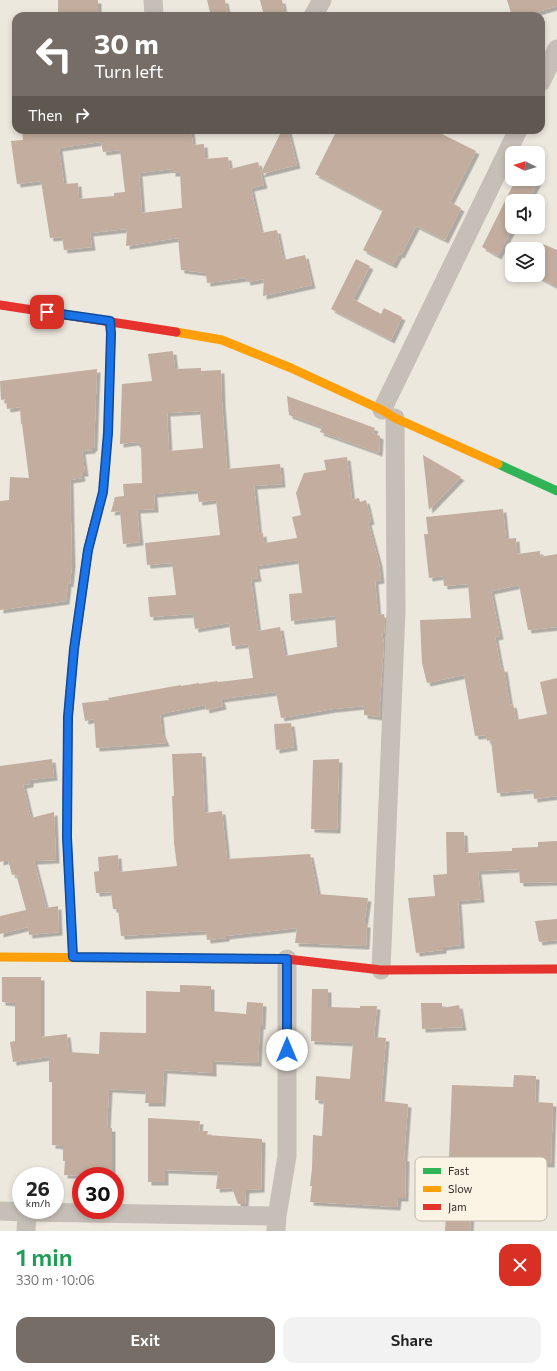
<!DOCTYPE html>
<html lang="en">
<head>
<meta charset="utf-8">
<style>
  body { margin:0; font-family:Commissioner,sans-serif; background:#f2f2f2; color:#222; height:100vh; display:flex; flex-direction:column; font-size:15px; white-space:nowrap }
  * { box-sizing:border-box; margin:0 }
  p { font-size:13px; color:#767676 }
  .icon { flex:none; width:22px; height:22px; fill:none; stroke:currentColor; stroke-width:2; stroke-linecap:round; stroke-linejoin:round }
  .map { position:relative; height:1231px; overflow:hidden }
  .details { display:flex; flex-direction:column; background:#fff; flex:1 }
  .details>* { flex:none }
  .top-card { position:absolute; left:12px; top:12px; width:533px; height:122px; border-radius:12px; box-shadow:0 2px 6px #0003; background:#766e66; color:#fff; overflow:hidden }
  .needle { width:26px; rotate:275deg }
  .tools { position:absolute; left:505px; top:146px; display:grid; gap:8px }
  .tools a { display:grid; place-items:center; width:40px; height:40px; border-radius:8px; background:#fff; box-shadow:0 2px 6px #0003; font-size:20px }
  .speed { position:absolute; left:12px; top:1167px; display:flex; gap:8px; font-size:20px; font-weight:700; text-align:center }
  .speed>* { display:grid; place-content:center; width:52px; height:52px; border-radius:50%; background:#fff; box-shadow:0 2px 6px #0003; line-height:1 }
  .speed small { font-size:10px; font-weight:400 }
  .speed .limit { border:6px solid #d22; background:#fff; color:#111 }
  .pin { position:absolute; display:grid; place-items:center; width:34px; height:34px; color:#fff; margin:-17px; border-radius:8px; box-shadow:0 2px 6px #0006 }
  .me { position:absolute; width:44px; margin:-22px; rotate:0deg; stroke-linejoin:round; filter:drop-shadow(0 0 3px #0008) }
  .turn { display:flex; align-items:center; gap:14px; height:84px; padding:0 16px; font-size:18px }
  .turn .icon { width:52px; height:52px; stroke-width:2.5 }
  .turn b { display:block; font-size:28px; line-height:34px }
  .then { display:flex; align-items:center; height:38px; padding:0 16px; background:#0003; gap:8px; font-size:15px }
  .round { display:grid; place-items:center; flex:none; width:42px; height:42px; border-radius:12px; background:#f2f2f2 }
  .overview { display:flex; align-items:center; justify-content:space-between; height:68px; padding:0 16px }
  h1 { font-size:24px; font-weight:600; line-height:30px; color:#1e9e55 }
  .primary-button { display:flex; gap:8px; margin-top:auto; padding:8px 16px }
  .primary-button a { flex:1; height:46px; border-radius:12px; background:#766e66; color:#fff; font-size:16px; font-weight:600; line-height:46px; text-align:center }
  .primary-button a+a { background:#f2f2f2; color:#222 }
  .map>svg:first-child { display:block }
  .building { fill:#c2ad9e; fill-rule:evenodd; filter:url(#shadow) }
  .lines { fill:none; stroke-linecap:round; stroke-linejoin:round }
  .street { stroke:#c6bfb7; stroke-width:19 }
  .fast { stroke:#30b455; stroke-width:9 }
  .slow { stroke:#ff9f0a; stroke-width:9 }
  .jam { stroke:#e5322d; stroke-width:9 }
  .route-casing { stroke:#114b97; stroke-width:10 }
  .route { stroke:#1a73e8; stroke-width:7 }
  .key { fill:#fbf3e4; stroke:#c0b8ab; stroke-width:1 }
  .key-label { font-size:11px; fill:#362d26 }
</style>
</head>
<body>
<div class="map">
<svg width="557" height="1231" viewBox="0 0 557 1231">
  <defs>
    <filter id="shadow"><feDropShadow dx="3.5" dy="3.5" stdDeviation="0" flood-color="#0004"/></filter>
  </defs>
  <rect width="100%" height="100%" fill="#ede8de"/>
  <path class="building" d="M58 0H98V16H58Z
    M207 0H225L228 16H211Z
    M260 0H282L285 16H264Z
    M507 0H557V6L524 16H512Z
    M22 130H191L193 145 204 144 205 159 228 157 230 169 258 162 261 173 282 130H288L297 165 261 174 264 185 251 188 261 233 277 230 283 260 305 255 312 285 263 296 264 279 247 282 246 278 207 283 206 273 181 270 178 238 126 246 127 229 90 233 92 247 64 250 62 237 50 238 41 181 17 184 11 141 23 140ZM101 142 103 152 120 150 125 192 114 193V196L79 199 78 183 64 184 59 148ZM172 169V173H180L182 208 142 213 139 173Z
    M337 130H434L476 151 450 202 461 208 445 240 416 226 401 255 399 254 393 265 363 250 383 210 315 174Z
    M516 179H539L528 201H512L513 227 498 256 482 247Z
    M543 244 557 250V287L538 277V255Z
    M356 259 370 266 353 299 381 314 384 308 402 317 391 340 331 309Z
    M173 351 175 369 201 368V371L221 370 222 402 227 469 280 464 282 484 254 486 259 534 263 533 264 543 297 538 292 517 301 515 296 493 304 473 326 470 324 460 347 457 352 500 359 498 360 502 366 500 371 521 368 522 379 563 381 580 375 581 378 615 384 614 385 620 384 633H382L384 644 379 717 364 715V706L333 709 281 718 276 692 221 699 223 706 206 710 205 705 160 714 162 733 166 743 96 748 94 719 85 721 82 703 109 700 108 698 181 685V686L199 683V684L217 681 218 682 253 678 248 644 232 646 229 623 195 629 193 614 150 617 148 597 176 595 172 563 147 565 145 543 220 535 216 500 199 502 197 490 154 494 155 509 137 510 140 542 123 544 120 511 111 512 115 497 124 496 123 484 142 483 141 444H136V442L120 444 122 384 152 381 148 354ZM200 411 203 448 169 451 167 413ZM298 560 302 593 289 594 291 621 335 616 337 647 285 656 280 627 258 631 251 579 258 578 256 566Z
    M97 369 94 448H92V450L82 451 85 473H81L82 478 70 480 72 564 70 584 68 583 66 601 0 610V501L9 500 10 477 29 478 22 424H21L20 407 7 409 6 399 1 400 0 381Z
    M287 396 375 428 373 433 380 436 379 453 320 432 322 427 289 415Z
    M423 455 461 477 429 510Z
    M503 509 506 539 516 538 517 554 540 551V557L557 554V627L528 630 519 585 491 591 500 636 495 637 501 669 504 668 510 705 513 704 516 720 547 714 540 682 557 678V796L534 799 533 790 497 793 491 740 487 741 486 735 475 736 464 675 427 683 422 663 420 620 471 618 468 584 444 586 443 576 429 578 424 534H428L426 517Z
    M291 723 294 747 276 750 274 724Z
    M202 753 205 813 222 811 227 859 310 854 318 894 368 898 364 924H367L366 946 295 943 297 928 226 936V938L207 940 206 931 121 936 118 909H113L111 892 96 893 94 872 99 871 98 857 118 855 119 872 177 866 174 843 172 796H174L172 754Z
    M52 759 54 777 30 780V784L23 785 31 818 54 812 56 860 34 861 46 908 58 906 59 932 29 935 28 927 0 934V916L26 910 16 874 12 875 8 860 0 862V766Z
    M339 759 337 830 311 829 313 760Z
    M446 832H464L465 853 512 851V848L538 847V842L557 841V882L520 883 519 869 478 871 481 899 458 901 461 945 443 947V950L416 953 408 898 435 896 433 875 447 874Z
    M557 919V940L539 942 535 921Z
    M2 977H41V1037L67 1034 69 1052 99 1054 100 1032 146 1033V991L180 992V985L211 986V1011L246 1014 247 1002 263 1003 262 1026H260L258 1063 213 1061V1073L164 1070 162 1103H145L146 1091 109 1089 107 1128H112V1176L64 1175 65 1161H63V1146L52 1145V1082H49V1057L13 1062 10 1042 15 1041V1003L2 1002Z
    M312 989H328V1007L360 1008V1006H377L374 1037 386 1038 381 1101 408 1104 404 1158H406L405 1198H398L397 1207 310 1202 312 1186H310L312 1168 313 1135 322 1136 324 1101 315 1100 316 1076 350 1079 353 1043 311 1041Z
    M421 1003H442V1008L459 1005 463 1027 422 1029Z
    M514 1075 536 1076 535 1102 553 1103 551 1164 510 1162V1160L475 1158 470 1209H471L470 1231H445L447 1197 451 1157H449L452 1085 513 1087Z
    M148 1118 200 1121 199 1131H208L207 1135 262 1139 261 1189 246 1190 245 1204H238L232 1188 216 1189 218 1172 165 1170V1182H148Z"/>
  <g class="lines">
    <path class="street" d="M153 0 154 16
      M313 16 322 0
      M541 82 557 49
      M382 410 518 130
      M381 970 396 611 395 418
      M0 1211 27 1212 277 1216
      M26 1231 27 1212
      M276 1231 277 1216 287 1156V959"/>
    <path class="fast" d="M498 464 557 491
      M67 798V837L73 957"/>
    <path class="slow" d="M176 332 222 340 291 368 382 410 395 418 498 464
      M93 529 103 492 108 433 111 334 109 321
      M0 957 255 959"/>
    <path class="jam" d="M0 305 176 332
      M67 798 68 717 74 649 88 550 93 529
      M255 959H287L381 970 557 969"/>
  </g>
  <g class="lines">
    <g class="route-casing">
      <path id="route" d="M47 312 110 321 111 334 108 433 103 492 88 550 74 649 68 717 67 837 73 957 287 959V1050"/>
    </g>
    <use href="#route" class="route"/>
  </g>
  <rect x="415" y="1157" width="132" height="64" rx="6" class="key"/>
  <rect x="423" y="1168" width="18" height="6" fill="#30b455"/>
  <rect x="423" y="1186" width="18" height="6" fill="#ff9f0a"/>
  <rect x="423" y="1204" width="18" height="6" fill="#e5322d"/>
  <g class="key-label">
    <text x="448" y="1175">Fast</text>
    <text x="448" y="1193">Slow</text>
    <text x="448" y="1211">Jam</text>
  </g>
</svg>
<div class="tools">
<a><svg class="needle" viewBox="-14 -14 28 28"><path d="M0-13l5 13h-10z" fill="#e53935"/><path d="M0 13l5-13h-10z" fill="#767676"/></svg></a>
<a><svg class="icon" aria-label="sound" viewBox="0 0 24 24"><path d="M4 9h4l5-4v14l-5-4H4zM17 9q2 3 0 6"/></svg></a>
<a><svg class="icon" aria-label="layers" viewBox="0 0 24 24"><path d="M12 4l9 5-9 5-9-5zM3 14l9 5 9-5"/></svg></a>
</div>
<div class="speed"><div>26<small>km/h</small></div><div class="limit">30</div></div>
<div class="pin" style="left:47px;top:312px;background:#d93025"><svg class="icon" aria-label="arrive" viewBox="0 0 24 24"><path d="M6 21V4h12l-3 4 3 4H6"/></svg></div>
<svg class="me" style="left:287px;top:1050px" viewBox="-20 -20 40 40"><circle r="19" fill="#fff"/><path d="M0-13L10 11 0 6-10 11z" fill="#1a73e8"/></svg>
<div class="top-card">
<div class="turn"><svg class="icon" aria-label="left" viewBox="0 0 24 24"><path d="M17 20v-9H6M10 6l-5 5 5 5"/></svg><div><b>30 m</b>Turn left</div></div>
<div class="then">Then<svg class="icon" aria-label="right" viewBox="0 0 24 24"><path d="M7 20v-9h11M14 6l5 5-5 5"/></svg></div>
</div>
</div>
<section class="details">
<div class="overview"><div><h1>1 min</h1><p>330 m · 10:06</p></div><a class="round" style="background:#d93025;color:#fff"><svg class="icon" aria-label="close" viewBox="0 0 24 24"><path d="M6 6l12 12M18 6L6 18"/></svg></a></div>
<div class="primary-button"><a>Exit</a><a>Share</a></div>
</section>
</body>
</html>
